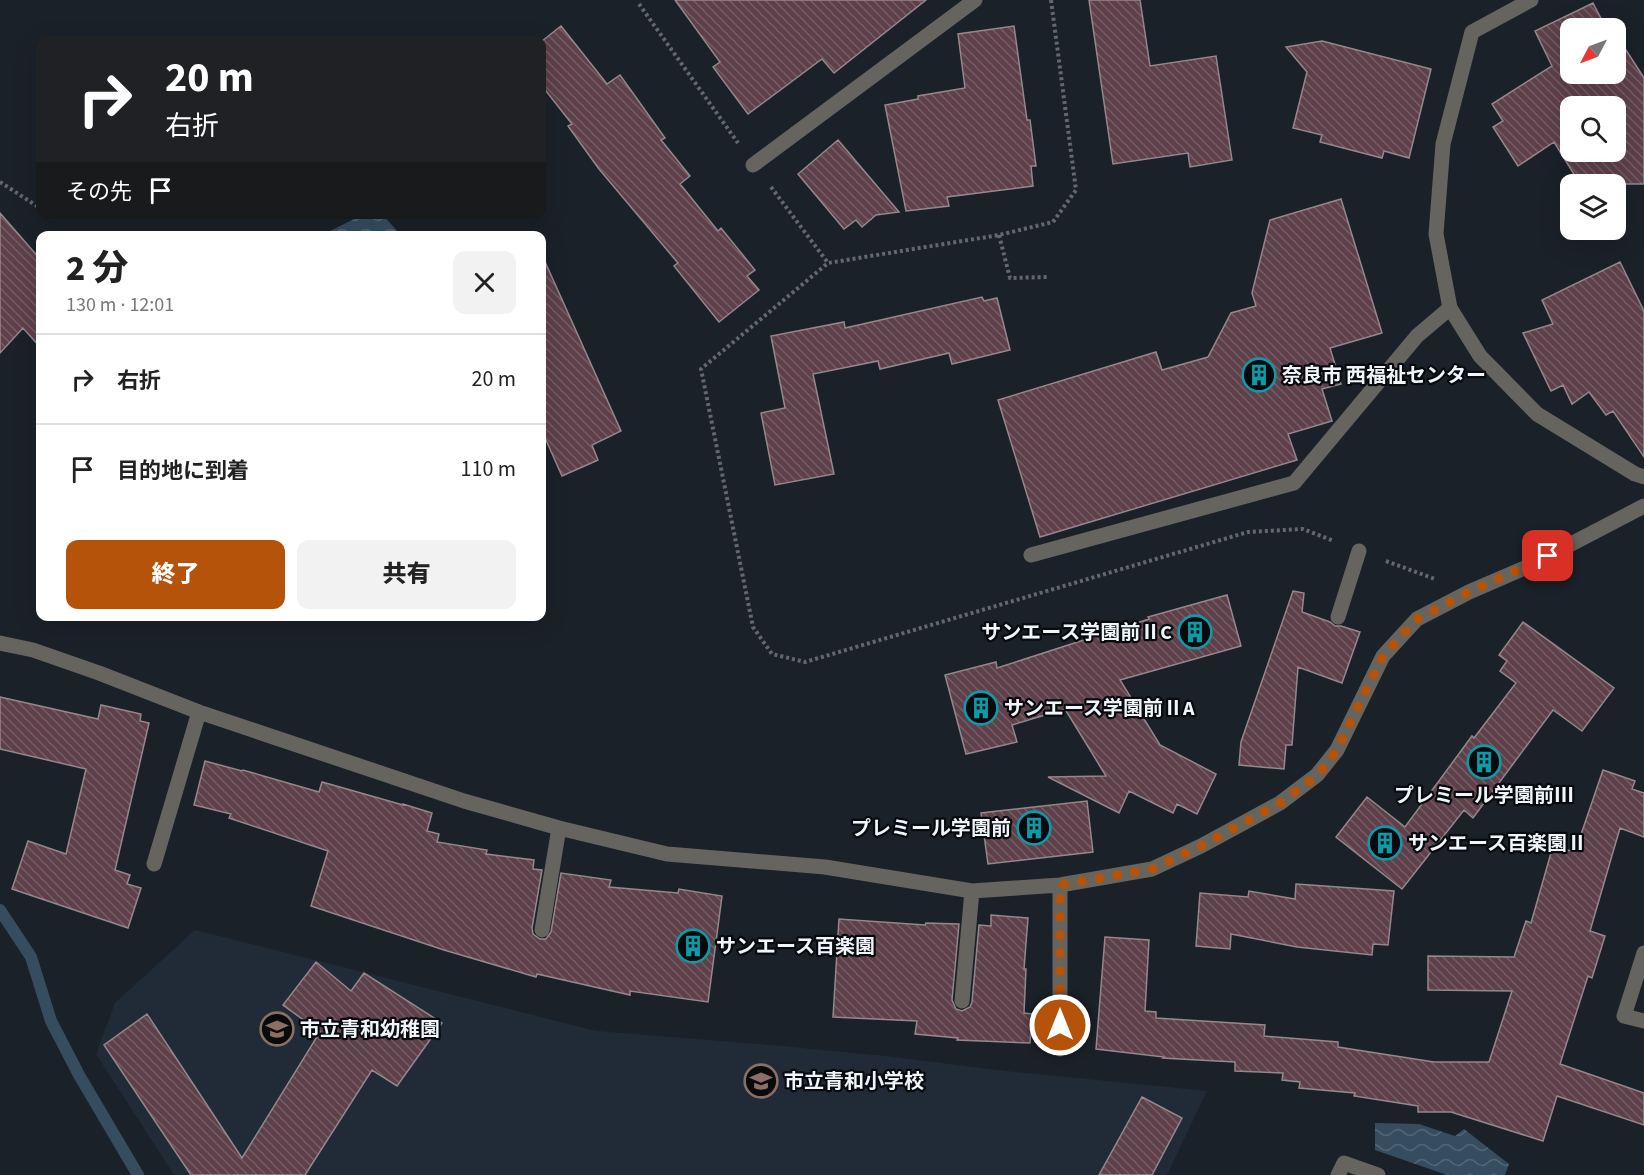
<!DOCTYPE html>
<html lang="ja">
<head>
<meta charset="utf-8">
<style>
  body { margin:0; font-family:"Source Sans 3","Noto Sans JP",sans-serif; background:#f2f2f2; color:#222; height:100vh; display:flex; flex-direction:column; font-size:22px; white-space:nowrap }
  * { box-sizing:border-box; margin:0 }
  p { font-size:20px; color:#767676 }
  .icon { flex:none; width:33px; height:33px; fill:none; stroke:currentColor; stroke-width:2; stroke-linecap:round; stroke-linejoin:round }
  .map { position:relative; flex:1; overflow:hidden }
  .panel { position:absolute; left:36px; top:231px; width:510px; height:390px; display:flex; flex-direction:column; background:#fff; border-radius:12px; box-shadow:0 6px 24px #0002 }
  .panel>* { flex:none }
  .top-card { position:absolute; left:36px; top:36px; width:510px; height:183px; border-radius:12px; box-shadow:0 6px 24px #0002; background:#202124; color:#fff; overflow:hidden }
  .needle { width:39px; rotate:229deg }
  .fabs { position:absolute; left:1560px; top:18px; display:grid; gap:12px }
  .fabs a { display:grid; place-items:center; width:66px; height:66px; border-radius:12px; background:#fff; box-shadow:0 6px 24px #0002; font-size:30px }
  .pin { position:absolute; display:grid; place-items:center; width:51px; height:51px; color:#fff; margin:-26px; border-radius:12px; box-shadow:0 3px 9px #0006 }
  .me { position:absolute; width:66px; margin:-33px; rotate:0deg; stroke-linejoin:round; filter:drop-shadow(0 0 4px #0008) }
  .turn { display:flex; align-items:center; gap:21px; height:126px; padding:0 30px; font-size:27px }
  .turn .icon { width:78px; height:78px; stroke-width:2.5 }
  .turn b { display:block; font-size:42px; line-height:51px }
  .then { display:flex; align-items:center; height:57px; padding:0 30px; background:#0003; gap:12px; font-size:22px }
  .round { display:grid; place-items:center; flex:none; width:63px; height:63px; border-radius:12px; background:#f2f2f2 }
  .summary { display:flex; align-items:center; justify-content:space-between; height:102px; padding:0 30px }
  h1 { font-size:36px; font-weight:800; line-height:45px }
  .button { display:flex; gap:12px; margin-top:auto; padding:12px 30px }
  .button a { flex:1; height:69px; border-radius:12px; background:#b45309; color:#fff; font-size:24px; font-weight:800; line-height:69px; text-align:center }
  .button a+a { background:#f2f2f2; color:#222 }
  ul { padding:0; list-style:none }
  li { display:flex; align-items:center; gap:18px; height:90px; padding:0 30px; border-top:2px solid #e0e0e0 }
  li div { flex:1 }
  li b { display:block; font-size:22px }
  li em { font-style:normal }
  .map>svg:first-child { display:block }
  .built { fill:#212b38 }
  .water { fill:url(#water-waves) }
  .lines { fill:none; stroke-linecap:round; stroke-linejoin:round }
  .stream { stroke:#364d60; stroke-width:12 }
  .building { fill:url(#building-back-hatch); stroke:#95878b; stroke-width:1.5; fill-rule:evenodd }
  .path { stroke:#636870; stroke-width:4; stroke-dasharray:3 3; stroke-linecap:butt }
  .minor { stroke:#66645f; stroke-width:15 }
  .route { stroke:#b45309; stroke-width:10; stroke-dasharray:0 18 }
  .labels { text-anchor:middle; stroke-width:4.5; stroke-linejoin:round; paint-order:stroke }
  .poi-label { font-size:20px; font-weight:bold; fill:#f0f5fb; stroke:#080b0e; text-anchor:start }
</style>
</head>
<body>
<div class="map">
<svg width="1644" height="1175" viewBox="0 0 1644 1175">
  <defs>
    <pattern id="water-waves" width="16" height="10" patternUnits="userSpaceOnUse" patternTransform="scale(1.5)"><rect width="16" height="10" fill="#364d60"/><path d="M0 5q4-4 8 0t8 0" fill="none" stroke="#536778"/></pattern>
    <pattern id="building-back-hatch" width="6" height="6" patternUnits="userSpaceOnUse" patternTransform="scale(1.5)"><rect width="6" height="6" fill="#5d404a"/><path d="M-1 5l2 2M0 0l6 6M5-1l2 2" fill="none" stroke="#755c65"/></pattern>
  </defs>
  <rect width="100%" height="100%" fill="#1b2129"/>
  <path class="built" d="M195 930 596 1031 781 1046 885 1056 1005 1071 1207 1091 1167 1175H174L96 1054 115 1003Z"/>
  <path class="water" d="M364 214 383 215 399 233 398 235H324L332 230Z
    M1375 1123 1419 1124 1455 1136 1464 1129 1509 1164 1505 1175H1447L1375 1150Z"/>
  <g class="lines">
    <path class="stream" d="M0 910 31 957 51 1021 79 1075 138 1175"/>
  </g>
  <path class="building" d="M675 0H926L834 73 822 59 748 114 713 67 720 62Z
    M1089 0H1140L1150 66 1216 56 1232 160 1190 167 1188 153 1113 164Z
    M1593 3 1606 28H1570V74H1616V37L1617 36 1644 78V184H1580L1554 142 1518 166 1493 127 1503 121 1492 104 1552 66 1535 31ZM1570 106H1616V152H1570Z
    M561 26 607 84 620 75 665 138 661 140 690 176 680 184 718 231 721 228 755 270 747 276 759 290 719 322 674 266 678 263 599 169 568 126 572 124 542 86V41Z
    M1014 26 1027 120H1030L1036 166H1031L1033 186 947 197 949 206 906 211 885 105 918 99V96L965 88 958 34Z
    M1322 41 1431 69 1409 158 1384 151 1382 158 1320 142 1322 135 1293 128 1307 72 1286 47Z
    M838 140 899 212 876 215 862 227 856 220 844 229 798 174Z
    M1341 199 1382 333 1330 348 1341 384 1322 389 1332 421 1288 434 1297 460 1040 537 998 400 1156 352 1162 370 1208 357 1231 313 1256 306 1252 293 1270 220Z
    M0 213 40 259V347L23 328 0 353Z
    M542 255 621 431 592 445 598 460 562 476 542 431Z
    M1620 262 1644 311V457L1613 411 1606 415 1589 392 1572 404 1563 385 1551 391 1523 333 1553 324 1542 300Z
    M982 297 984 301 997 298 1010 350 952 364 949 353 880 369 878 361 813 374 834 474 775 485 761 413 785 408 771 336 844 322 845 328Z
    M1293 591 1304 593 1302 612 1330 622 1335 626H1341L1360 632 1342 683 1298 667 1292 745H1286L1284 769 1239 765 1241 742Z
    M1227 595 1241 646 1120 680 1160 745 1216 774 1197 814 1177 804 1173 813 1129 791 1119 813 1048 777 1106 776 1065 709 1012 725 1017 742 966 754 945 675 996 662 997 668 1149 619 1148 617Z
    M1523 622 1614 688 1582 731 1553 710 1473 818 1464 810 1402 889 1336 837 1367 797 1405 827 1472 736 1474 738 1516 683 1500 671 1507 661 1499 655Z
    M0 697 98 719 101 705 141 714 140 721 149 723 115 870 130 875 127 884 141 888 128 928 12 889 28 841 66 854 86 769 0 749Z
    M205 761 242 771 243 770 319 792 322 782 403 805V804L432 813 427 831 439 834 437 842 487 850 486 854 534 860 533 869 542 870 532 928 533 934 540 939H546L551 932 561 873 611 880 609 887 678 893 679 889 722 896 708 1002 630 991V995L537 974 536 977 444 950 311 906 328 851 229 818 231 814 194 805Z
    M1603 770 1635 781 1632 789 1644 793V837L1620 828 1590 931 1605 936 1592 978 1588 976 1560 1064 1644 1093V1125L1557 1096 1543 1141 1451 1112H1418V1106L1354 1096 1355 1093 1299 1088 1300 1082 1282 1080 1283 1073 1235 1071V1062L1163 1058 1164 1057 1096 1049 1105 937 1149 940 1145 1011 1156 1012V1018L1265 1025 1264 1036 1338 1042V1047L1434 1062H1489L1512 991 1428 990V956L1514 957 1526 921 1531 923 1553 846 1575 852Z
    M1087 801 1093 852 988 864 981 813Z
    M1296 884 1394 891 1388 945 1373 944 1372 955 1297 947 1231 934 1230 949 1196 946 1200 893 1248 897 1249 891 1295 899Z
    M991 915 1028 918 1024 969H1026L1024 1013 1032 1014 1030 1043 957 1040 958 1038 915 1034 917 1021 833 1017 839 919 925 925 926 923 959 924 952 1000 956 1009 962 1011 970 1007 972 1002 979 925 991 926Z
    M316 962 351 991 364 973 442 1023 397 1086 372 1070 305 1175H191L104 1045 147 1014 242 1158 320 1032 283 1005Z
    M1142 1097 1182 1118 1152 1175H1099Z"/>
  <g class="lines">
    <path class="path" d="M1051 0 1076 190 1053 222 999 235 828 263 701 369 753 627 772 654 805 662 1248 532 1303 529 1334 541
      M639 4 738 143
      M0 182 40 208
      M771 187 828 263
      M51 214 56 218
      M999 235 1010 278 1047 277
      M1386 561 1435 579"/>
    <path class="minor" d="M1531 0 1472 32 1443 144 1436 234 1450 308 1480 356 1537 414 1635 474 1644 477
      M753 165 975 0
      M1031 555 1294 483 1417 336 1450 308
      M1338 617 1359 551
      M0 643 33 650 99 673 199 712 464 801 559 828 667 854 825 867 972 891 1060 885 1152 869 1201 846 1280 803 1317 775 1337 750 1383 656 1417 619 1469 592 1529 566 1644 506
      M154 864 199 712
      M542 930 559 828
      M1644 953 1624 1016 1644 1021
      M962 1001 972 891
      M1060 1049V885
      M1338 1175 1344 1163 1378 1175"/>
  </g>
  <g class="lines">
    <path class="route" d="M1060 1025V885L1152 869 1201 846 1280 803 1317 776 1337 750 1383 656 1417 619 1469 592 1548 556"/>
  </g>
  <defs>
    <g id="building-ring" transform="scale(1.725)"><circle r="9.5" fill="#080b0e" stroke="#0f9aa8" stroke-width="1.5"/><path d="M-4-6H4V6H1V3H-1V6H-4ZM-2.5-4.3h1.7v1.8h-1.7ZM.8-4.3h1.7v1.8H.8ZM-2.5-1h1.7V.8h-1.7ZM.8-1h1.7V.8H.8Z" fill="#0f9aa8"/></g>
    <g id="school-ring" transform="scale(1.725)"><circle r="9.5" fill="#080b0e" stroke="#8d6e63" stroke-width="1.5"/><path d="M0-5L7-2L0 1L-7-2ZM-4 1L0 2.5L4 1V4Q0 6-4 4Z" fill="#8d6e63"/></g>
  </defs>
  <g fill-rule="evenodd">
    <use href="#building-ring" x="1259" y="375"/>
    <use href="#building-ring" x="1195" y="632"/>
    <use href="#building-ring" x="981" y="708"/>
    <use href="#building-ring" x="1484" y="762"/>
    <use href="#building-ring" x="1034" y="828"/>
    <use href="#building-ring" x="1385" y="843"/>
    <use href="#building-ring" x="693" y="946"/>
    <use href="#school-ring" x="277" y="1029"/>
    <use href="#school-ring" x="761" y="1081"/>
  </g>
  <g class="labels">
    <g class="poi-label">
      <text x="1282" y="382">奈良市 西福祉センター</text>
      <text x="1172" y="639" text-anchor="end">サンエース学園前ⅡC</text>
      <text x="1004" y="715">サンエース学園前ⅡA</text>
      <text x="1484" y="802" text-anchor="middle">プレミール学園前Ⅲ</text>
      <text x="1011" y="835" text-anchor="end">プレミール学園前</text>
      <text x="1408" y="850">サンエース百楽園Ⅱ</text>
      <text x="716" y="953">サンエース百楽園</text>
      <text x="300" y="1036">市立青和幼稚園</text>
      <text x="784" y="1088">市立青和小学校</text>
    </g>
  </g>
</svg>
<div class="fabs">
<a><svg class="needle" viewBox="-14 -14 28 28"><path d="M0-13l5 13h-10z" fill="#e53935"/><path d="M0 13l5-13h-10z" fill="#767676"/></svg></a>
<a><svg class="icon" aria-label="search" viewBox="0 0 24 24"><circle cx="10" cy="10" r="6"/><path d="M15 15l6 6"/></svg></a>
<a><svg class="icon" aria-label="layers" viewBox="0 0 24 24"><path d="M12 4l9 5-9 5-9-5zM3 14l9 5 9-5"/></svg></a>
</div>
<div class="pin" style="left:1548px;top:556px;background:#d93025"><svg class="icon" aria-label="arrive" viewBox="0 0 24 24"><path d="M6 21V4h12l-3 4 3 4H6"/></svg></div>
<svg class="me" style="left:1060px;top:1025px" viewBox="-20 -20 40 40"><circle r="17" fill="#b45309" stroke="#fff" stroke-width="3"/><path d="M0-11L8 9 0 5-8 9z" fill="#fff"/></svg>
<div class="top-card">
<div class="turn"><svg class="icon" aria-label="right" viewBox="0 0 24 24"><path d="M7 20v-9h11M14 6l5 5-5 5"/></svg><div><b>20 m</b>右折</div></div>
<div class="then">その先<svg class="icon" aria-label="arrive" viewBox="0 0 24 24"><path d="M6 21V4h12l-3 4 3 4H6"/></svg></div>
</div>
<section class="panel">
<div class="summary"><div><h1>2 分</h1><p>130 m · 12:01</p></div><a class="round"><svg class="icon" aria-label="close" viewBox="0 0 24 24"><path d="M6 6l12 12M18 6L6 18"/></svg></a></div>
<ul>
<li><svg class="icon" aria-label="right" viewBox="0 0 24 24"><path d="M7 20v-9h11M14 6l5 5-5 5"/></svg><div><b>右折</b></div><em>20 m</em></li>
<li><svg class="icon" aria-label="arrive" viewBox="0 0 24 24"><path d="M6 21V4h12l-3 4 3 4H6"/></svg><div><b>目的地に到着</b></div><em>110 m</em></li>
</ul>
<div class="button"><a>終了</a><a>共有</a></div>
</section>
</div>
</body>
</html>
